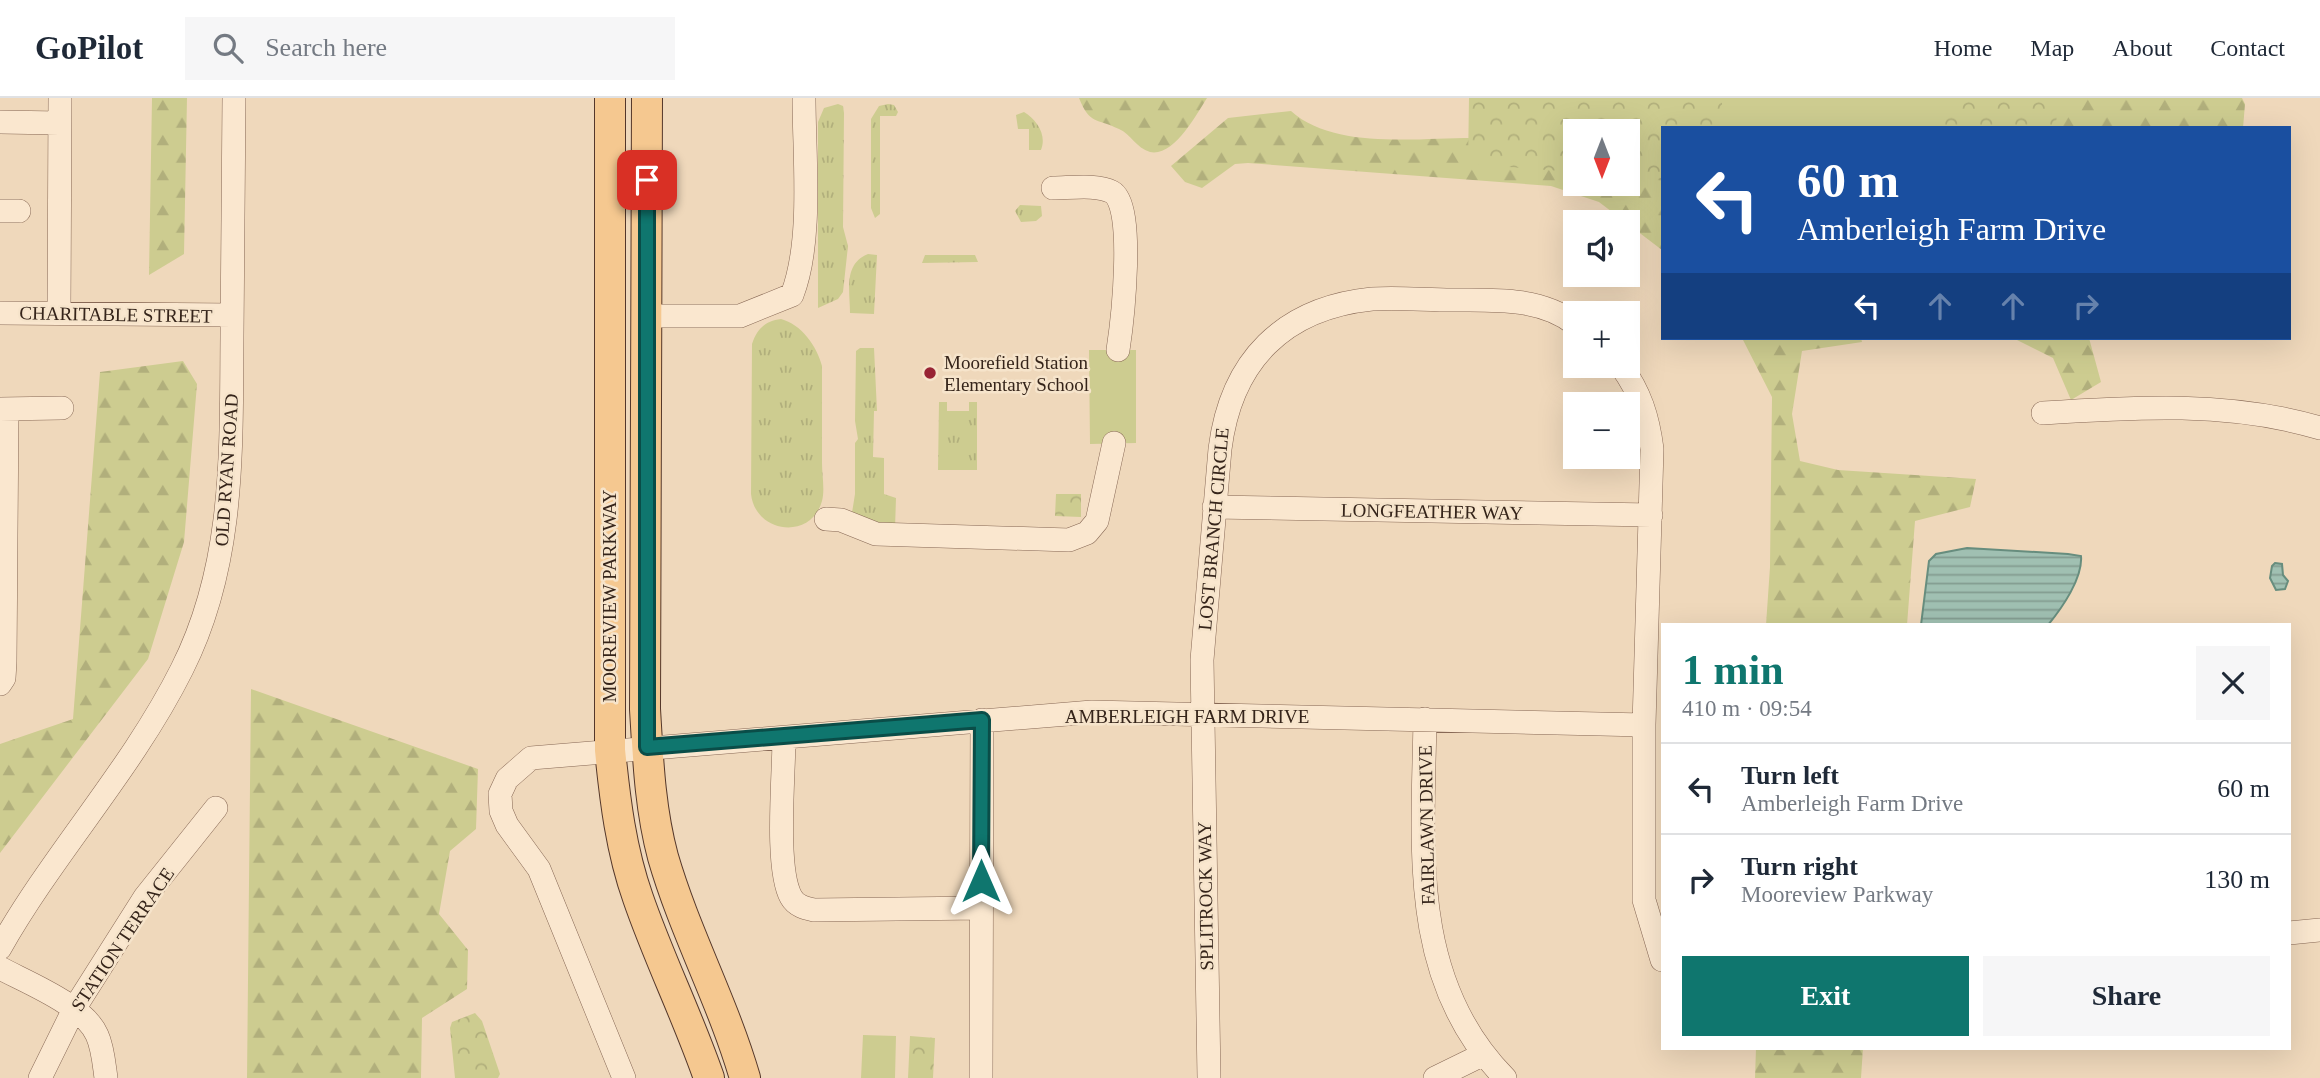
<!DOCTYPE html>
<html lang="en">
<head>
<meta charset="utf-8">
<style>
  body { margin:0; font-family:Georgia,serif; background:#f6f6f7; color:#1f2937; height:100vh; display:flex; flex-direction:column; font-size:26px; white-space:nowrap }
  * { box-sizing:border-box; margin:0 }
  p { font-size:23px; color:#747a83 }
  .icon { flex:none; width:38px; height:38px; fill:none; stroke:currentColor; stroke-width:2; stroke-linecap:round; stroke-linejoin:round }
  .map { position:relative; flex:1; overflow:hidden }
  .sheet { position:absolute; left:1661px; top:525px; width:630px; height:427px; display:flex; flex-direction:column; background:#fff; border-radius:0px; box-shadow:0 7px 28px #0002 }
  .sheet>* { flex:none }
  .banner { position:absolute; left:1661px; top:28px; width:630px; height:214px; border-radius:0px; box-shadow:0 7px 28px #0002; background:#1a4fa0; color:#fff; overflow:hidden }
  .needle { width:46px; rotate:180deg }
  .controls { position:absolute; left:1563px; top:21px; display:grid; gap:14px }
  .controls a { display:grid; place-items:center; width:77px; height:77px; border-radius:0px; background:#fff; box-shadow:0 7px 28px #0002; font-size:35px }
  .pin { position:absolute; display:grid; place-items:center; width:60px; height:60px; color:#fff; margin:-30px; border-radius:14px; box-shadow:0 4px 10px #0006 }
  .me { position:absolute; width:77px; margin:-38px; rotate:0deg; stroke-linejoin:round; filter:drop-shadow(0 0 5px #0008) }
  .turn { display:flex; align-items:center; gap:24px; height:147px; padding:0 21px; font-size:32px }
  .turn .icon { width:91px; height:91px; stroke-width:2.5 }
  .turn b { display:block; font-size:49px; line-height:60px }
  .lanes { display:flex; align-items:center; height:66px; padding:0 21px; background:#0003; justify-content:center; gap:35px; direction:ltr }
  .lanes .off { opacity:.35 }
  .round { display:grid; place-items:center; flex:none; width:74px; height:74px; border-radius:0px; background:#f6f6f7 }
  .head { display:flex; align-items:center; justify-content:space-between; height:119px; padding:0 21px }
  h1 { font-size:42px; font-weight:700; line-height:52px; color:#0f766e }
  .cta { display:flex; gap:14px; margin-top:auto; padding:14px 21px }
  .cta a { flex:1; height:80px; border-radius:0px; background:#0f766e; color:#fff; font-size:28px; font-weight:700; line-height:80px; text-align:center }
  .cta a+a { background:#f6f6f7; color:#1f2937 }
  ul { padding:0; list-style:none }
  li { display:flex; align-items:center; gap:21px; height:91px; padding:0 21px; border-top:2px solid #e0e1e3 }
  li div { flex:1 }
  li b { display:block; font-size:26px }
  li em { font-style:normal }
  header { display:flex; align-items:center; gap:42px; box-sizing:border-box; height:98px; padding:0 35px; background:#fff; border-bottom:2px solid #e0e1e3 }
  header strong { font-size:33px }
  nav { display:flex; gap:38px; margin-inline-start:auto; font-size:24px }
  .search { width:490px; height:63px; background:#f6f6f7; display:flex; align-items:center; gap:18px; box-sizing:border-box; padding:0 24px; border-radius:0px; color:#747a83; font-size:26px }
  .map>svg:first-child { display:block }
  .grass { fill:url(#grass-tufts) }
  .forest { fill:url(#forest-firs) }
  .park { fill:url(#park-crowns) }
  .pitch { fill:#cdcc90 }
  .water { fill:url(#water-rules); stroke:#678d7e; stroke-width:2 }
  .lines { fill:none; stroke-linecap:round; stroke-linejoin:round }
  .minor-casing { stroke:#876855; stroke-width:24 }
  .major-casing { stroke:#54372a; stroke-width:32 }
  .minor { stroke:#fae7cf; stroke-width:23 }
  .major { stroke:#f5c890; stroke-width:30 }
  .route-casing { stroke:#0a4d48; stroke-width:18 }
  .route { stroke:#0f766e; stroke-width:12 }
  .poi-dot { fill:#982334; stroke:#f6e4cb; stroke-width:2.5 }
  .labels { text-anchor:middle; stroke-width:5; stroke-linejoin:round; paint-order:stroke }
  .street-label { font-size:19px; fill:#35241a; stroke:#f6e4cb }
  .poi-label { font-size:19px; fill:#35241a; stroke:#f6e4cb; text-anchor:start }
</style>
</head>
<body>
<header>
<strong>GoPilot</strong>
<div class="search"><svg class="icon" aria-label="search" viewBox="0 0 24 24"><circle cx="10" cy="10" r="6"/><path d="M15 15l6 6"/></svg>Search here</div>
<nav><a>Home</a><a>Map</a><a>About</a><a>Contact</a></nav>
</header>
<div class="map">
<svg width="2320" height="980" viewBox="0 0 2320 980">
  <defs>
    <pattern id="grass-tufts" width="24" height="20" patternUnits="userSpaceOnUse" patternTransform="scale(1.75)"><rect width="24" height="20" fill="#cdcc90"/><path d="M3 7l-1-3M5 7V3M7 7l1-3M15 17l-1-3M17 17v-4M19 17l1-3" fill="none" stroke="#b1af7c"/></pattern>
    <pattern id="forest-firs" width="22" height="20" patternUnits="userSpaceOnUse" patternTransform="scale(1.75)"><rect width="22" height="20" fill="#cdcc90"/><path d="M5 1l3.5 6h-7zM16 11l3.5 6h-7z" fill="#b1af7c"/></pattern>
    <pattern id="park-crowns" width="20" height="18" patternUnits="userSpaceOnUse" patternTransform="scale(1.75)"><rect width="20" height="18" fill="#cdcc90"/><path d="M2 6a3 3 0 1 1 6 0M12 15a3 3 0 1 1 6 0" fill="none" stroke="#b1af7c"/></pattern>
    <pattern id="water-rules" width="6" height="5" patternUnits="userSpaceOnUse" patternTransform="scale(1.75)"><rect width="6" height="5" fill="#a0c0b2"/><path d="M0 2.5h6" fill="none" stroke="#839c90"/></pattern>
  </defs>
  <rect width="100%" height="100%" fill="#efd8bb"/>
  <path class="grass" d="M838 6 843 8 844 15 843 129 848 148 843 194 838 201 818 210V24L824 10Z
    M888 6 894 7 898 14 896 18H880V116L875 120 871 110V21L879 8Z
    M1024 14C1037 22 1047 37 1041 52H1029V31H1018L1016 17Z
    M1020 107 1041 108 1042 118 1036 123 1021 124 1015 113Z
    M868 156 877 157 874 216 850 215C850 193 843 166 868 156Z
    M925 157H975L978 164 922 165Z
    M781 221C801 226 817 248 822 268 822 301 822 333 822 365 822 377 825 392 822 403 811 443 755 435 751 396L752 246C757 231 765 223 781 221Z
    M860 250H874L877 313H874L873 359 884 360V396L896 400 895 431 851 421 855 396V345L858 341 855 323 856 253Z
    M939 304H947V313H969V304H977V372H938Z"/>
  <path class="forest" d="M152 0H187L184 156 149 177Z
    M1079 0H1207C1196 17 1174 59 1150 54 1136 50 1131 36 1119 31 1096 20 1090 27 1079 0Z
    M2055 0H2242L2245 6 2243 30H2053Z
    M1291 13C1335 53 1422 39 1478 40 1510 41 1543 43 1575 45V86H1628V48L1662 49V152L1599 104 1551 88 1248 65 1235 66 1202 90 1185 84 1171 68 1228 20Z
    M1742 240H1861L1862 244 1802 253 1792 316 1800 363 1838 372 1976 381 1970 409 1915 423 1907 527H1766L1770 469 1772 299Z
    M2013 240H2089L2101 284 2071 302 2053 260Z
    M183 263 197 286 184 444 148 561 0 755V646L73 621 100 274Z
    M251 591 478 671 476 731 450 753 439 816 468 852 467 891 422 920 421 980H247Z
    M1756 950H1863L1861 980H1755Z"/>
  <path class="park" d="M1469 0H2060L2055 30H1662V80L1628 78V33H1575V74L1468 66Z
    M1056 396H1081V419L1055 418Z
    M475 915 482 923 500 976 498 980H455L450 930 452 924Z
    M910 938 935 940 933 980H908Z"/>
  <path class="pitch" d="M1722 0H1967L1948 19 1931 30H1722Z
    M1089 252H1136V345L1090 346Z
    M863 937 896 938 895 980H861Z"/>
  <path class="water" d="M1967 450 2068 456 2081 458C2083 480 2062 510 2048 527H1921L1929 463 1936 456Z
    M2275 465 2282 466 2283 477 2288 483 2285 491 2276 492 2270 480 2272 468Z"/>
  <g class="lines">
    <g class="minor-casing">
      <path id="minor" d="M0 24 59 25
        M1053 90C1070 90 1097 86 1112 94 1136 107 1122 226 1118 252
        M0 113H19
        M0 215 232 217
        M59 215 60 0
        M647 218H740L792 197C813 143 804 58 804 0
        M1621 268C1640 294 1648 319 1652 351L1644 627V802L1662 862
        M0 311 62 310
        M2043 315C2135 309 2230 303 2320 330
        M1214 409 1651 417
        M826 421 841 422 876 436 1069 442 1087 435 1097 423 1114 345
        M0 586 4 580 5 564 7 311
        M1425 621C1423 748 1408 882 1505 980
        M784 640C784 677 775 770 791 799 796 808 805 810 814 812L981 810
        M2289 835 2320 832
        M0 850C55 753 132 671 182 571 235 466 231 353 232 239 233 159 233 80 234 0
        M0 870C28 885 84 907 97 937 103 950 104 966 106 980
        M40 980 74 911 145 799 216 710
        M624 980 539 771 507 727 501 713 500 696 507 681 531 660 1092 614 1644 627
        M981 980 982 622
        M1209 980 1202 562 1220 351C1231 263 1283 210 1372 201 1398 199 1426 202 1452 202 1492 202 1541 199 1575 226
        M1435 980 1482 957"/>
    </g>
    <g class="major-casing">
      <path id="major" d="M610 0V652C615 702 621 752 638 800 659 861 688 919 709 980
        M647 0 645 611C648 661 650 711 663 759 685 835 723 904 745 980"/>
    </g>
    <use href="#minor" class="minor"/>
    <use href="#major" class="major"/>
  </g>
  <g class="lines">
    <g class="route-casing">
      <path id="route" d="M647 82V649L982 622 981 783"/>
    </g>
    <use href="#route" class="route"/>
  </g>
  <circle class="poi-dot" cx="930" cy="275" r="7"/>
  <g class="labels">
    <g class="street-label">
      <text transform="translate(116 216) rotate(1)" y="7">CHARITABLE STREET</text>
      <text transform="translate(226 372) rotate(-86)" y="7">OLD RYAN ROAD</text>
      <text transform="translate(1432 413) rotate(1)" y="7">LONGFEATHER WAY</text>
      <text transform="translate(1213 431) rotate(-85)" y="7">LOST BRANCH CIRCLE</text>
      <text transform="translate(609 498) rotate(-90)" y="7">MOOREVIEW PARKWAY</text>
      <text x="1187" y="625">AMBERLEIGH FARM DRIVE</text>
      <text transform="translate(1426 727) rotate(-91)" y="7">FAIRLAWN DRIVE</text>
      <text transform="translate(1205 798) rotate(-91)" y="7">SPLITROCK WAY</text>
      <text transform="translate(122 841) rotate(-56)" y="7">STATION TERRACE</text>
    </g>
    <g class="poi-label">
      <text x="944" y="271">Moorefield Station<tspan x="944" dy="22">Elementary School</tspan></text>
    </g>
  </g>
</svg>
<div class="controls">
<a><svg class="needle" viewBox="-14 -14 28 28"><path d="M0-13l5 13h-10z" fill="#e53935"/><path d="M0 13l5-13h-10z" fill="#747a83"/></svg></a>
<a><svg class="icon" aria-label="sound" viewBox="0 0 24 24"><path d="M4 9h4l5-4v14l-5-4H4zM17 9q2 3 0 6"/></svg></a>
<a>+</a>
<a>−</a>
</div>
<div class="pin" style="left:647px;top:82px;background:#d93025"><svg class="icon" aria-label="arrive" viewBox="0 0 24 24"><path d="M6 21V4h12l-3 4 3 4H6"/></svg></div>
<svg class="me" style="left:981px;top:783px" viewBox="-20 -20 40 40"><path d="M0-17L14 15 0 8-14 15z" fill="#0f766e" stroke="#fff" stroke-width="4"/></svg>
<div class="banner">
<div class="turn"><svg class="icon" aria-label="left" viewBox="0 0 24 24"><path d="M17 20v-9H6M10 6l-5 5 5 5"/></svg><div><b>60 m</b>Amberleigh Farm Drive</div></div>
<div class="lanes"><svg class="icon" aria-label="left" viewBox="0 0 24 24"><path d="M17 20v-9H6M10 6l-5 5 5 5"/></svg><svg class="icon off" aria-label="ahead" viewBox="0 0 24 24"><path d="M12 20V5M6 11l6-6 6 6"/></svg><svg class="icon off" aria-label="ahead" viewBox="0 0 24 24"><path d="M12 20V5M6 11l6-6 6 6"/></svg><svg class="icon off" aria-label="right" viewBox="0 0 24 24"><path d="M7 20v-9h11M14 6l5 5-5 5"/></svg></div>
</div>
<section class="sheet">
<div class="head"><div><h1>1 min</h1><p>410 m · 09:54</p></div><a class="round"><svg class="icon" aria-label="close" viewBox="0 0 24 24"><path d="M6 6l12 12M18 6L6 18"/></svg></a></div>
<ul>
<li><svg class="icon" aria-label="left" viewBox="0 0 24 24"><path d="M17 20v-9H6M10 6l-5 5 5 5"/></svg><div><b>Turn left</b><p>Amberleigh Farm Drive</p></div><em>60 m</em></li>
<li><svg class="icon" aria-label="right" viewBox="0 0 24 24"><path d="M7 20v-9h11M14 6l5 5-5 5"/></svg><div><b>Turn right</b><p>Mooreview Parkway</p></div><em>130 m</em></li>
</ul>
<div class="cta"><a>Exit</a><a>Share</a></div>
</section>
</div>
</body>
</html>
